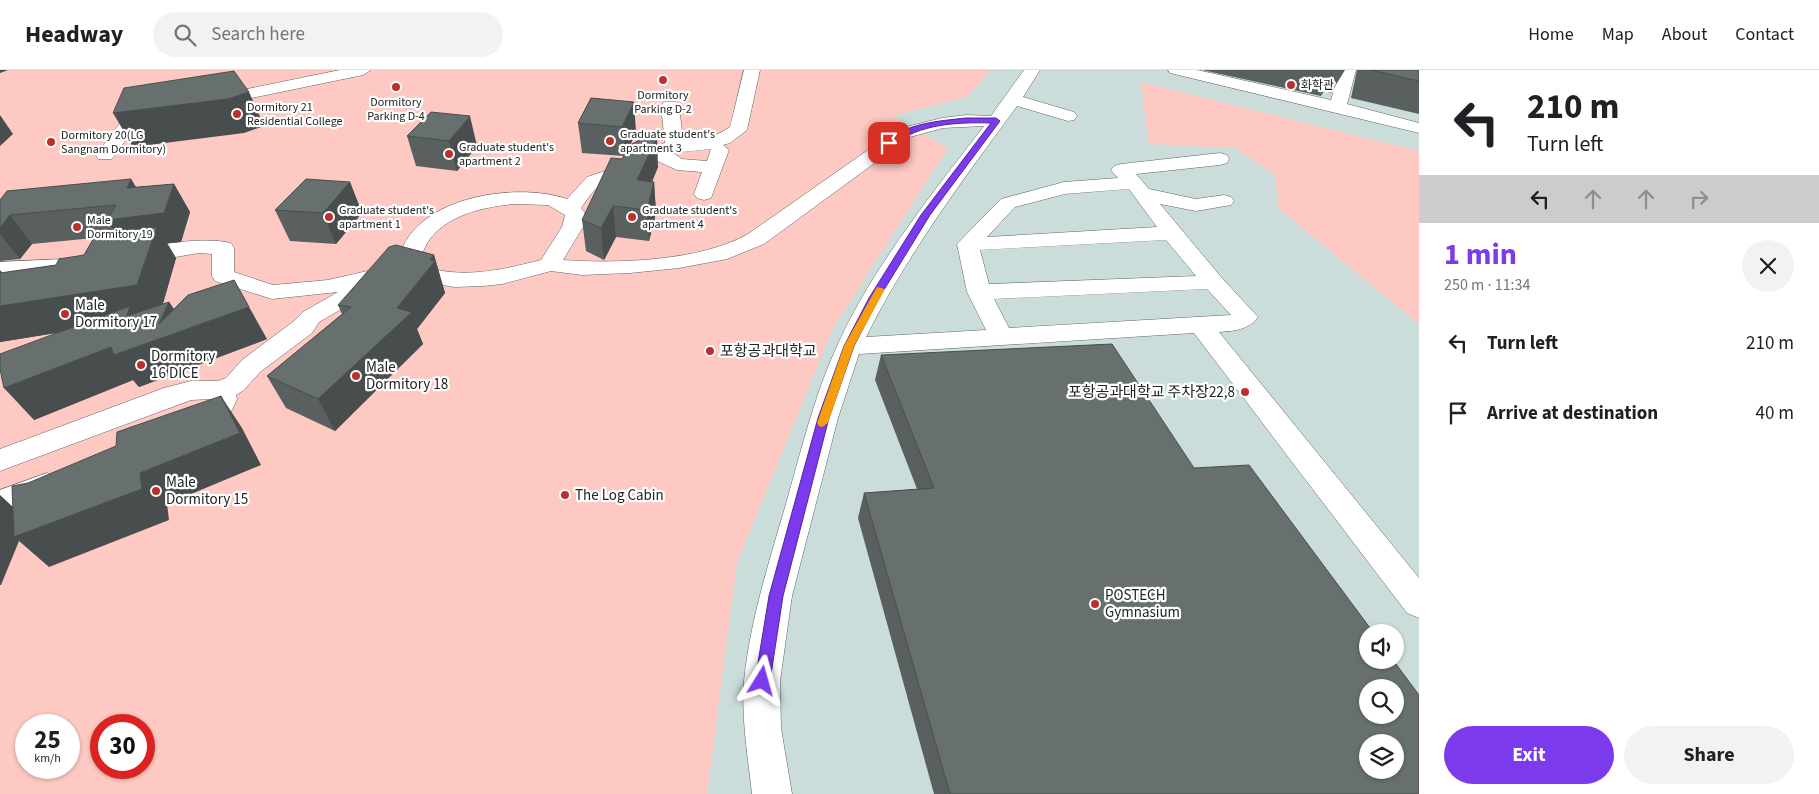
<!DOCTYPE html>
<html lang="en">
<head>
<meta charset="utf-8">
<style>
  body { margin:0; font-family:"Source Sans 3","Noto Sans KR",sans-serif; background:#f2f2f2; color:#202124; height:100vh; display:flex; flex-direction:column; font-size:19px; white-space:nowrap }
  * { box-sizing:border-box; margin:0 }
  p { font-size:16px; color:#757577 }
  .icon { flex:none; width:28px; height:28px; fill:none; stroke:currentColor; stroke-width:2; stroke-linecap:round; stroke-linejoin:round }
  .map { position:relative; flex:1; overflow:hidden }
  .panel { display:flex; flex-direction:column; background:#fff; width:400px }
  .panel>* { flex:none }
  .banner { background:#fff; color:#202124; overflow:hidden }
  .fabs { position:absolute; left:1359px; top:554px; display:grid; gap:10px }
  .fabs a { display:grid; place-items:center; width:45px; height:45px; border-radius:50%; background:#fff; box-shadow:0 1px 4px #0004; font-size:25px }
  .speed { position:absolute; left:15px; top:644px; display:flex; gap:10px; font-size:25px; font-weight:700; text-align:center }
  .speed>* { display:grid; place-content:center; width:65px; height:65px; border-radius:50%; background:#fff; box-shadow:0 1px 4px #0004; line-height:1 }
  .speed small { font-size:12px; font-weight:400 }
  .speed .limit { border:8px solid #d22; background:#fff; color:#111 }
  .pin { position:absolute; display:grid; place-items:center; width:42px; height:42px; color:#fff; margin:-21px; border-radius:10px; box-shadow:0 2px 8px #0006 }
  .me { position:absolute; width:55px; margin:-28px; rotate:8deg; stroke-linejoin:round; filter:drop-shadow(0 0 4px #0008) }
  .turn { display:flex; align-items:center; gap:18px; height:105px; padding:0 25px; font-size:22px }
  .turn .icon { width:65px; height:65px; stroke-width:2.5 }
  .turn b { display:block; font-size:35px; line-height:42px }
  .lanes { display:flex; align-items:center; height:48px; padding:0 25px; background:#0003; justify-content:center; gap:25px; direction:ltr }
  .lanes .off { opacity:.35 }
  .round { display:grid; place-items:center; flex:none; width:52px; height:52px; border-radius:26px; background:#f2f2f2 }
  .summary { display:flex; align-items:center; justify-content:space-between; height:85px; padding:0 25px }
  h1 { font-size:30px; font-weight:700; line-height:38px; color:#7c3aed }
  .action { display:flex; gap:10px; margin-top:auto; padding:10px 25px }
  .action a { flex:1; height:58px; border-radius:30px; background:#7c3aed; color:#fff; font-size:20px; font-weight:700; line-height:58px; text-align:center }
  .action a+a { background:#f2f2f2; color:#202124 }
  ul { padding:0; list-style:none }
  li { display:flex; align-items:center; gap:15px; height:70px; padding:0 25px }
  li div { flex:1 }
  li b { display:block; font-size:19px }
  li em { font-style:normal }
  header { display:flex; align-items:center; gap:30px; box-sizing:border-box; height:70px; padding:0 25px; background:#fff; border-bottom:1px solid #e0e0e0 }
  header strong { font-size:24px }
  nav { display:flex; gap:28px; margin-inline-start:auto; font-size:18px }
  .search { width:350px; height:45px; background:#f2f2f2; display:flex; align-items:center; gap:12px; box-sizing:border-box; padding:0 18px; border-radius:28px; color:#757577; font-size:19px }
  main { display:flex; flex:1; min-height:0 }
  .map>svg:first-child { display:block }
  .built { fill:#cbddda; fill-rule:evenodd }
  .green { fill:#fdc9c2; fill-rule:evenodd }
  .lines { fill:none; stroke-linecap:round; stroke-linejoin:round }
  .minor-casing { stroke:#5d6664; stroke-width:1 }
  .minor { fill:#fff; fill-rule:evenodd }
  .wall { fill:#59605f }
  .shaded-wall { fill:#484e4e }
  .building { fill:#67706f; stroke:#484e4e; fill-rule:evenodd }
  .route { fill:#7c3aed; stroke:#51269a }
  .slow { fill:#f59e0b }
  .poi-dot { fill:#bd2f2b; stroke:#fff; stroke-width:2 }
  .labels { text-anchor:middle; stroke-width:4.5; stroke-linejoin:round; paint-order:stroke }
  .far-poi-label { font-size:12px; fill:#202423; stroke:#fff; text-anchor:start }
  .poi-label { font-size:15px; fill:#202423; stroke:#fff; text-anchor:start }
</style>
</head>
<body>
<header>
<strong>Headway</strong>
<div class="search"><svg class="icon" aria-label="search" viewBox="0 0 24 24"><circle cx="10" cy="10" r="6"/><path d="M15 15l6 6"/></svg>Search here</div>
<nav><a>Home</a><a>Map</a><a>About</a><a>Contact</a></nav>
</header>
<main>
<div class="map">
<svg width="1419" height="724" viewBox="0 0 1419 724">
  <rect width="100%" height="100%" fill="#dee8e7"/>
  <path class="built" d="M0 0H1419V724H0ZM1368 562H1395V590H1368ZM1368 618H1395V645H1368ZM26 655H69V698H26ZM101 655H144V698H101ZM1368 672H1395V700H1368Z"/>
  <path class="green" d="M0 0H990L967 27 892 46 948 78 833 258 737 493 707 724H0ZM26 655H69V698H26ZM101 655H144V698H101Z
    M1141 12 1419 81V254L1279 139 1275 105 1236 78 1149 74Z"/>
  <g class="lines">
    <g class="minor-casing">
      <path id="minor" d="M340 0H371L363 5 213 36 207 35 205 31 207 27 213 26Z
        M744 0H760L747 60 730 73 723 75 729 80 711 128 704 130 697 128 694 124 702 102 677 100 655 90C639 104 620 106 602 115 593 119 587 130 581 138L585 143 583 157 563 190C617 194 701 191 748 164L898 59 942 48 966 45 991 46 1024 0H1040L1023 27 1074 42 1077 46 1074 50 1068 51 1017 36C962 111 908 183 866 267L986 260 967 222 957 174 1001 129 1064 112 1118 108 1111 100 1114 96 1121 94 1220 83 1227 85 1229 89 1227 93 1220 95 1136 104 1149 119 1196 129 1224 125 1231 127 1234 131 1231 135 1196 141 1160 134 1221 207 1258 247C1249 260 1233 261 1219 262L1419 508V548L1407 543 1194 263 859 284 838 348 792 526 780 611 781 658 792 724H752C748 687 741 648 744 611 750 551 769 492 786 434 801 381 814 326 837 276 872 198 932 124 984 56L943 58 910 67 764 174 727 189 679 198 630 203 582 205 551 201 502 214 483 216 455 217 430 213 407 205 366 215 367 218 359 229 319 252 312 263 260 302 244 320 236 325 237 329C229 349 214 371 190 364L186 357C193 346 205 341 211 329L191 330 0 401V379L164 318 191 311H218L226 308 242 290 294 251 303 242 338 222 272 229 215 211 212 206V184L199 183 134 194 126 192 123 187 126 182C156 175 201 166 231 173L234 178V202L273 215 328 210 398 194C407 127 516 111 567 129L587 107 614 98 633 89 641 82 665 73 661 36 664 32H676L679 36 683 70C701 70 714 68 730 57ZM711 79 707 91 682 89 673 83ZM1129 119 1157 157 987 167 1015 137 1065 124ZM515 134 548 135 565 145 562 157 541 190C501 200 461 210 420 195 425 149 479 137 515 134ZM1166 170 1196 206 989 214 980 180ZM1207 219 1231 245 1009 258 994 229Z
        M1168 0H1197L1331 30 1340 0H1356L1347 34 1419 53V63L1170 3Z
        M153 38 159 39 162 43 159 47 141 49 112 89H98L96 85 130 40Z
        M64 189 72 191 75 196 72 201 27 206H0V192Z
        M47 403 57 407 62 415 57 423 0 444V420Z"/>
    </g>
    <use href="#minor" class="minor"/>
  </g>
  <path class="wall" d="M1202 0H1345L1331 23 1324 21 1321 26Z
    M1357 0H1419V44L1351 28Z
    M591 28 636 62 630 76 658 97 652 112H654L656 143 649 171 616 167 604 190 586 181 582 150 624 86 582 83 578 53Z
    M431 42 477 76 457 101 416 96 407 66Z
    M131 109 136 117 174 114 190 142 181 172 167 173 176 188 163 234 169 232 174 239 267 269 139 317 133 310 34 350 56 263 0 272V200L3 203 56 195 84 185 94 168 32 174 20 189 0 191V130Z
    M350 112 362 143 336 174 290 171 275 140Z
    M434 185 445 223 417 259 423 274 335 361 286 338 267 306 342 244 338 235Z
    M881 285 1194 398 1419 724H934L858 448 864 423 917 419 875 310Z"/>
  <path class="shaded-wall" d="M0 0H8L0 3Z
    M249 22 264 56 244 63 133 77 113 43Z
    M634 32 636 62 625 86 622 57Z
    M0 45 13 64 0 76Z
    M470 46 477 76 457 101 449 71Z
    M657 67 658 97 640 139 637 110Z
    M131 109 148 138 174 114 190 142 181 172 167 173 176 188 159 247V254L169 232 187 259 234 210 267 269 139 317 133 310 34 350 4 318 130 251 0 272V236L126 179 107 150Z
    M350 112 362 143 336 174 323 143Z
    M654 112 656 143 649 171 647 140Z
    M613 136 616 167 604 190 601 158Z
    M10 145 32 174 20 189 0 164V158Z
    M434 185 445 223 417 259 423 274 335 361 318 329 397 238Z
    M221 326 242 358 261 395 167 434 169 450 49 497 19 471 1 515H0V425L27 450 140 403Z"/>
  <path class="building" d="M1371 0H1419V11Z
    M234 1 249 22 228 29 113 43 124 18Z
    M591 28 634 32 622 57 578 53Z
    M431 42 470 46 449 71 407 66Z
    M651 64 657 67 637 110 654 112 647 140 613 136 601 158 582 150 611 88 622 89 630 75Z
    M131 109 127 118 174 114 164 143 107 150 116 135 10 145 0 158V130L7 121Z
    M306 109 350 112 323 143 275 140Z
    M157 157 137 215 0 236V203L56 195 59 189 84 185 95 166Z
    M396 175 434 185 430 190 435 191 397 238 412 242 318 329 267 306 351 237 338 235 389 177Z
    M234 210 249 237 114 285 111 277 4 318 0 299V284L130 236 127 246 169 232 159 254 188 225Z
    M1112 274 1194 398 1249 395 1373 562H1368V590H1393L1419 625V724H950L864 423 934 418 881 285ZM1368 618H1395V645H1368ZM1368 672H1395V700H1368Z
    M221 326 240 363 140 403 142 419 14 467 12 416 28 413 116 376 117 362Z"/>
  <path class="route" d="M966 48H996L1000 51 930 145 879 228 854 276 829 348 783 526 770 611 767 616 762 618 757 616 755 611 769 526 818 348 844 276 869 228 921 145 991 53C956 52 920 54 892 75L885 73C905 53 939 51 966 48Z"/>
  <path class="slow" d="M877 217 885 219 854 276 828 353 822 357 819 356 817 353 844 276Z"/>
  <g class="poi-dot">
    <circle cx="663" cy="10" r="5"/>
    <circle cx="1291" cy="15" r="5"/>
    <circle cx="396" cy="17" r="5"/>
    <circle cx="237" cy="44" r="5"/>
    <circle cx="610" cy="71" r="5"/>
    <circle cx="51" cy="72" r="5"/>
    <circle cx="449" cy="84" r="5"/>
    <circle cx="329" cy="147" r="5"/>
    <circle cx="632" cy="147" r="5"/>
    <circle cx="77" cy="157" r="5"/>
    <circle cx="65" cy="244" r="5"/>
    <circle cx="710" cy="281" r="5"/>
    <circle cx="141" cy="295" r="5"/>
    <circle cx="356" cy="306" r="5"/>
    <circle cx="1245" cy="322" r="5"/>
    <circle cx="156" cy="421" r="5"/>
    <circle cx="565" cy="425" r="5"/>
    <circle cx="1095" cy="534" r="5"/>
  </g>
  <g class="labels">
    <g class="far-poi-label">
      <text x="1301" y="19">화학관</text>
      <text x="663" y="29" text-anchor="middle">Dormitory<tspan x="663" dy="14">Parking D-2</tspan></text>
      <text x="396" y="36" text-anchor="middle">Dormitory<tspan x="396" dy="14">Parking D-4</tspan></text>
      <text x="247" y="41">Dormitory 21<tspan x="247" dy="14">Residential College</tspan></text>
      <text x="620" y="68">Graduate student's<tspan x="620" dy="14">apartment 3</tspan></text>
      <text x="61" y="69">Dormitory 20(LG<tspan x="61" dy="14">Sangnam Dormitory)</tspan></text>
      <text x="459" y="81">Graduate student's<tspan x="459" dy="14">apartment 2</tspan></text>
      <text x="339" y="144">Graduate student's<tspan x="339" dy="14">apartment 1</tspan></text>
      <text x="642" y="144">Graduate student's<tspan x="642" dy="14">apartment 4</tspan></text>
      <text x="87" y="154">Male<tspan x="87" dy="14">Dormitory 19</tspan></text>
    </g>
    <g class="poi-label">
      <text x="75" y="240">Male<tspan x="75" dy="17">Dormitory 17</tspan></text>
      <text x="720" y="286">포항공과대학교</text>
      <text x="151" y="291">Dormitory<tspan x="151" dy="17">16 DICE</tspan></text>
      <text x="366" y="302">Male<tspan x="366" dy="17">Dormitory 18</tspan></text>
      <text x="1235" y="327" text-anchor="end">포항공과대학교 주차장22,8</text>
      <text x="166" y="417">Male<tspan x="166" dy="17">Dormitory 15</tspan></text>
      <text x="575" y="430">The Log Cabin</text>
      <text x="1105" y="530">POSTECH<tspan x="1105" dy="17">Gymnasium</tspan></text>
    </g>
  </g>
</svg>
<div class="fabs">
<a><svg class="icon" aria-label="sound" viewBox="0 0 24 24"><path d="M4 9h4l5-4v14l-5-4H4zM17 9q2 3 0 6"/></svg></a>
<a><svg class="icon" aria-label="search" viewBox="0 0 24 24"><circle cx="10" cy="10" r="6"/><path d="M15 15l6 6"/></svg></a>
<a><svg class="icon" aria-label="layers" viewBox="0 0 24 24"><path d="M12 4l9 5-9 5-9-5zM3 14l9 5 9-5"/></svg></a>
</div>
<div class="speed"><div>25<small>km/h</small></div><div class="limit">30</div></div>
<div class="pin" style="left:889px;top:73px;background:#d93025"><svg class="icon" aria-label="arrive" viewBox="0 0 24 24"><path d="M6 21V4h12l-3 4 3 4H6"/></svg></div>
<svg class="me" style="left:762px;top:611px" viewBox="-20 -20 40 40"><path d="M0-17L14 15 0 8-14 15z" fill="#7c3aed" stroke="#fff" stroke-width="4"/></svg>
</div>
<section class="panel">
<div class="banner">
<div class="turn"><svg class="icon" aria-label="left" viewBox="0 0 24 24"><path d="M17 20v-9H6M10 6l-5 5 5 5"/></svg><div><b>210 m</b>Turn left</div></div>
<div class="lanes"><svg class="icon" aria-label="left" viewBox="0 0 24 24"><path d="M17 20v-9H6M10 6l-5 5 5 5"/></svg><svg class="icon off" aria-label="ahead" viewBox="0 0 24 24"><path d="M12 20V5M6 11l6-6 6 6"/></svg><svg class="icon off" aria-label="ahead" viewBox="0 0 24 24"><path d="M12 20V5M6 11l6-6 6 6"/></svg><svg class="icon off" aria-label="right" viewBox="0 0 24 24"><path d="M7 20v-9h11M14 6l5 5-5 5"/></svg></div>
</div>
<div class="summary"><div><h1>1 min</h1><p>250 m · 11:34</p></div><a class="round"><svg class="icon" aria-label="close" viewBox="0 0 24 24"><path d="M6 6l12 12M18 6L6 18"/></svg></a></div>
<ul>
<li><svg class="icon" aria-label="left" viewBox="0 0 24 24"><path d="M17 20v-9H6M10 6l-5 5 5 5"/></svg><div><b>Turn left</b></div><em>210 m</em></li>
<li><svg class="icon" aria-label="arrive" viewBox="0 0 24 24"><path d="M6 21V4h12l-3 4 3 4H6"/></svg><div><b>Arrive at destination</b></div><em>40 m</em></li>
</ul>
<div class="action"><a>Exit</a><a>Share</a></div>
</section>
</main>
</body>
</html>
